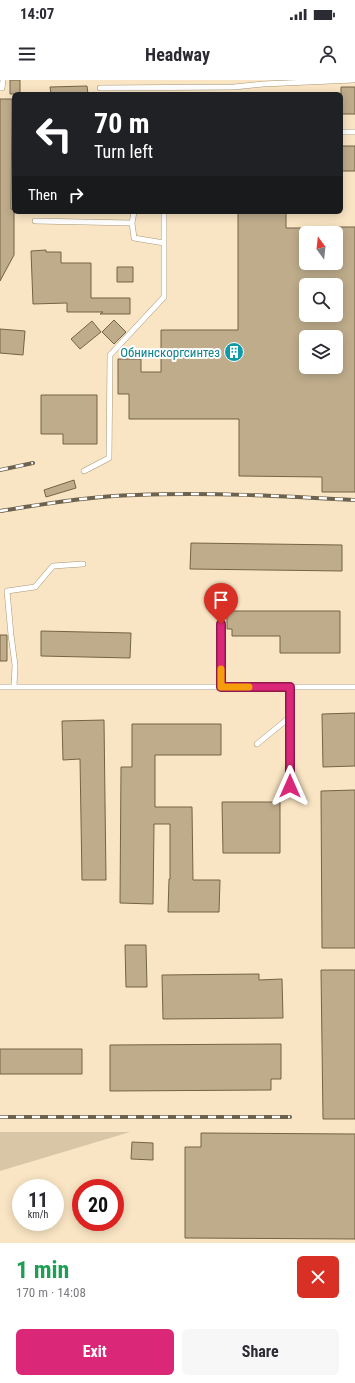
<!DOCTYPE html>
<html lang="en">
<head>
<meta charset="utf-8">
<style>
  body { margin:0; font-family:"Roboto Condensed",sans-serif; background:#f7f7f7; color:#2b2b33; height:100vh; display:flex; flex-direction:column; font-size:15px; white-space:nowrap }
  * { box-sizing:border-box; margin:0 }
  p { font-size:13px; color:#7c7c81 }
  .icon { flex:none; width:22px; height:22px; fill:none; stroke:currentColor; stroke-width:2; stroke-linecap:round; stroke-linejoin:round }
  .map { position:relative; height:1163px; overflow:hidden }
  .side { display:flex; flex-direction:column; background:#fff; flex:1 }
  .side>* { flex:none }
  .guide { position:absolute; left:12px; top:12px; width:331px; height:122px; border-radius:6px; box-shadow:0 2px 10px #0003; background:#202124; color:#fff; overflow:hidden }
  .needle { width:26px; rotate:345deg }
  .buttons { position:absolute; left:299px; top:146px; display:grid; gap:8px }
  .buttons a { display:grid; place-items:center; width:44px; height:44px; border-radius:6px; background:#fff; box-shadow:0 2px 10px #0003; font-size:20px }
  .speed { position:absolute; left:12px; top:1099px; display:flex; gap:8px; font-size:20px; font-weight:700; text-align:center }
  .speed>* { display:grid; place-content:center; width:52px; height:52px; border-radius:50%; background:#fff; box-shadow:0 2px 10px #0003; line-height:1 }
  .speed small { font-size:10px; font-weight:400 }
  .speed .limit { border:6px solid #d22; background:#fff; color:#111 }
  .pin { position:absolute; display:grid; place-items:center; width:34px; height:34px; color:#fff; margin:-41px -17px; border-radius:50% 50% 50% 0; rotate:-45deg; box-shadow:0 0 4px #0007 }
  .pin .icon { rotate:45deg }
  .me { position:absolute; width:44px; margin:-22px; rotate:0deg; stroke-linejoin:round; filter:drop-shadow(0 0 3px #0008) }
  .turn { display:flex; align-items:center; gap:14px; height:84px; padding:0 16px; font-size:18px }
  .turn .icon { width:52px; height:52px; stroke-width:2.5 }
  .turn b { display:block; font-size:28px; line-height:34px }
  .then { display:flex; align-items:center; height:38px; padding:0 16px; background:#0003; gap:8px; font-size:15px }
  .round { display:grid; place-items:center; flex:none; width:42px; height:42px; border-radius:6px; background:#f7f7f7 }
  .summary { display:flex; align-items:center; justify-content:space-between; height:68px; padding:0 16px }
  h1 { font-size:24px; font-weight:700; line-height:30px; color:#1e9e55 }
  .cta { display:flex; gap:8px; margin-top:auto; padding:8px 16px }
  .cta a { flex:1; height:46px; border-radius:6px; background:#db2777; color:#fff; font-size:16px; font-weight:700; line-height:46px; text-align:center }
  .cta a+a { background:#f7f7f7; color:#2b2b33 }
  .status { display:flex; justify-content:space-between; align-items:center; height:28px; padding:0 20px; background:#fff; direction:ltr }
  .status svg { height:11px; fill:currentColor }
  header { display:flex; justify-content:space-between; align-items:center; height:52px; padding:0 16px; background:#fff; font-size:18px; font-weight:700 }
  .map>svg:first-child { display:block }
  .green { fill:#d8c6a6 }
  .building { fill:#beac8b; stroke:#746345; fill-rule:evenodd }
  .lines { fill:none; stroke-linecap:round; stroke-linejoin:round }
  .lane-casing { stroke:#a99777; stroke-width:6 }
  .lane { stroke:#fff; stroke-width:5 }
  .rail-casing { stroke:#6d624e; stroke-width:4 }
  .rail { stroke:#fff; stroke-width:2.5; stroke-dasharray:8; stroke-linecap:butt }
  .route-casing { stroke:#8e194d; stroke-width:10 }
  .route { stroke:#db2777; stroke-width:7 }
  .slow { stroke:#f59e0b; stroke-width:7 }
  .labels { text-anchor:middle; stroke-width:4; stroke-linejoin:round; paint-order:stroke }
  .culture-label { font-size:13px; fill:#0d838f; stroke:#fff; text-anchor:end }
</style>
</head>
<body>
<div class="status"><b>14:07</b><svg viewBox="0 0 49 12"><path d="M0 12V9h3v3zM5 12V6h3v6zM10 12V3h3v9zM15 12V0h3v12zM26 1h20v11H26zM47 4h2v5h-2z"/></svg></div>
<header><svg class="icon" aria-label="menu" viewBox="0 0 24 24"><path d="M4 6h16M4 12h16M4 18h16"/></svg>Headway<svg class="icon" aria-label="person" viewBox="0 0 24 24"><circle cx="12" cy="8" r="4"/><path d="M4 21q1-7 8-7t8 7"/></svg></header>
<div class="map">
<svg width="355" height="1163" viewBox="0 0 355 1163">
  <rect width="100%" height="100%" fill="#f9e5c3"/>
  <path class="green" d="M0 1052H130L0 1091Z"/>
  <path class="building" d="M10 0H20V14H10Z
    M87 6 88 14H51L50 7Z
    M341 7H355V34H341Z
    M0 19H12L11 129H14V175L0 201Z
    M341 66H355V91H341Z
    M238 132H286V148H306V183H336V147H355V412H322V397L239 396V339H129V314H118V279H141V292H161V250H238ZM306 205H336V235H306ZM306 257H336V287H306Z
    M46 170V172H61V183H91V218H130V234H100L103 232H67V223L33 224 31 171Z
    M117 187H133V202H117Z
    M114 240 126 252 114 264 102 252Z
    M92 241 101 252 80 269 71 259Z
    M0 249 25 251 23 275 0 273Z
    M41 315H97V364H63V354H41Z
    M74 400 76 408 46 417 44 410Z
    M191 463 342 465V491L190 489Z
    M227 531H340V573H280V556H232V549H227Z
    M41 551 131 553 130 578 41 576Z
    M0 555H7V581H0Z
    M355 633V686L323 687 322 634Z
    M104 640 106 800H82L80 679 63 680 62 641Z
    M132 644H221V675H155V727H192L193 800H220L219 832H168L169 799H170V744H154L153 824 120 823 121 687H132Z
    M355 710V868H322L321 711Z
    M222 722H280V773H223Z
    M125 865H146L147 907H126Z
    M321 890H355V1039H323Z
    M259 894V900L282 899 283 938 163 939 162 895Z
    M281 964V999H271V1010L110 1011V965Z
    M0 969H82V994H0Z
    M201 1053 355 1054V1159L185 1158V1067H201Z
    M132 1062 153 1063V1080L131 1079Z"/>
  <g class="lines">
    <g class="lane-casing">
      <path id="lane" d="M0 8H2L3 0
        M100 8 234 7 263 4 354 0
        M341 52H355
        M35 141 132 143 134 132
        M132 143 134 158 164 163
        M84 391 109 378 110 275 164 217V132
        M221 544V607
        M0 607H355
        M14 607 15 585 11 555 7 511 35 507 53 486 83 484
        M257 664 290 637
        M290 706V607"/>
    </g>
    <use href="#lane" class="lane"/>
    <g class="rail-casing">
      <path id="rail" d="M0 390 33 383
        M0 431C45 424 91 416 136 415 209 412 282 416 355 420
        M0 1037H290"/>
    </g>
    <use href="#rail" class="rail"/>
  </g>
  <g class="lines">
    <g class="route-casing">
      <path id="route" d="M221 544V607H290V706"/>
    </g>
    <use href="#route" class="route"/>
    <path class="slow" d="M221 589V607H249"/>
  </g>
  <defs>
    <g id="building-disc" transform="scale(1)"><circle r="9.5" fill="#0f9aa8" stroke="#fff"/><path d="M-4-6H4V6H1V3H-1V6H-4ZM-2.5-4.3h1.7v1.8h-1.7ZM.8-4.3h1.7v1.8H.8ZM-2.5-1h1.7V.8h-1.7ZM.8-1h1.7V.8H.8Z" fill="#fff"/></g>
  </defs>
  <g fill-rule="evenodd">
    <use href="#building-disc" x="234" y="272"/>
  </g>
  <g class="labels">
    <g class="culture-label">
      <text x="220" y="277">Обнинскоргсинтез</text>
    </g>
  </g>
</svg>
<div class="buttons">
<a><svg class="needle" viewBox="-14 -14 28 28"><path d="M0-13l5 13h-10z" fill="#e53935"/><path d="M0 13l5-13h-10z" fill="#7c7c81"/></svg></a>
<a><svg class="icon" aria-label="search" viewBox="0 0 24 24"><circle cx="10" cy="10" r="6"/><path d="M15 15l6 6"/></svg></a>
<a><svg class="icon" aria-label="layers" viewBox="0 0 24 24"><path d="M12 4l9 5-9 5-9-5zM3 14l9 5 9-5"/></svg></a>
</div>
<div class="speed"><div>11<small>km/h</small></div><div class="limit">20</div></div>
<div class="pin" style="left:221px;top:544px;background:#d93025"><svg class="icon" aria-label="arrive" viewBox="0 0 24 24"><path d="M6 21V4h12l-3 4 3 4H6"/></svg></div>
<svg class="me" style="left:290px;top:706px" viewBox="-20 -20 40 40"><path d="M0-17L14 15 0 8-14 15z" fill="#db2777" stroke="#fff" stroke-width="4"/></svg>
<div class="guide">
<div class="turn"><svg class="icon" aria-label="left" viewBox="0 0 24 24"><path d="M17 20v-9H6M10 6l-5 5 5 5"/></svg><div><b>70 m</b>Turn left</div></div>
<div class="then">Then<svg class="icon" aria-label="right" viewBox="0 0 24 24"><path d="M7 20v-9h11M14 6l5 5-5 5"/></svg></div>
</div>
</div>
<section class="side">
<div class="summary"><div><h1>1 min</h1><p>170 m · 14:08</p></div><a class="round" style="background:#d93025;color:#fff"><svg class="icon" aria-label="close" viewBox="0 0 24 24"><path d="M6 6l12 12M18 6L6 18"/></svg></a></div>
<div class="cta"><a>Exit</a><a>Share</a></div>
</section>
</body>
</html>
